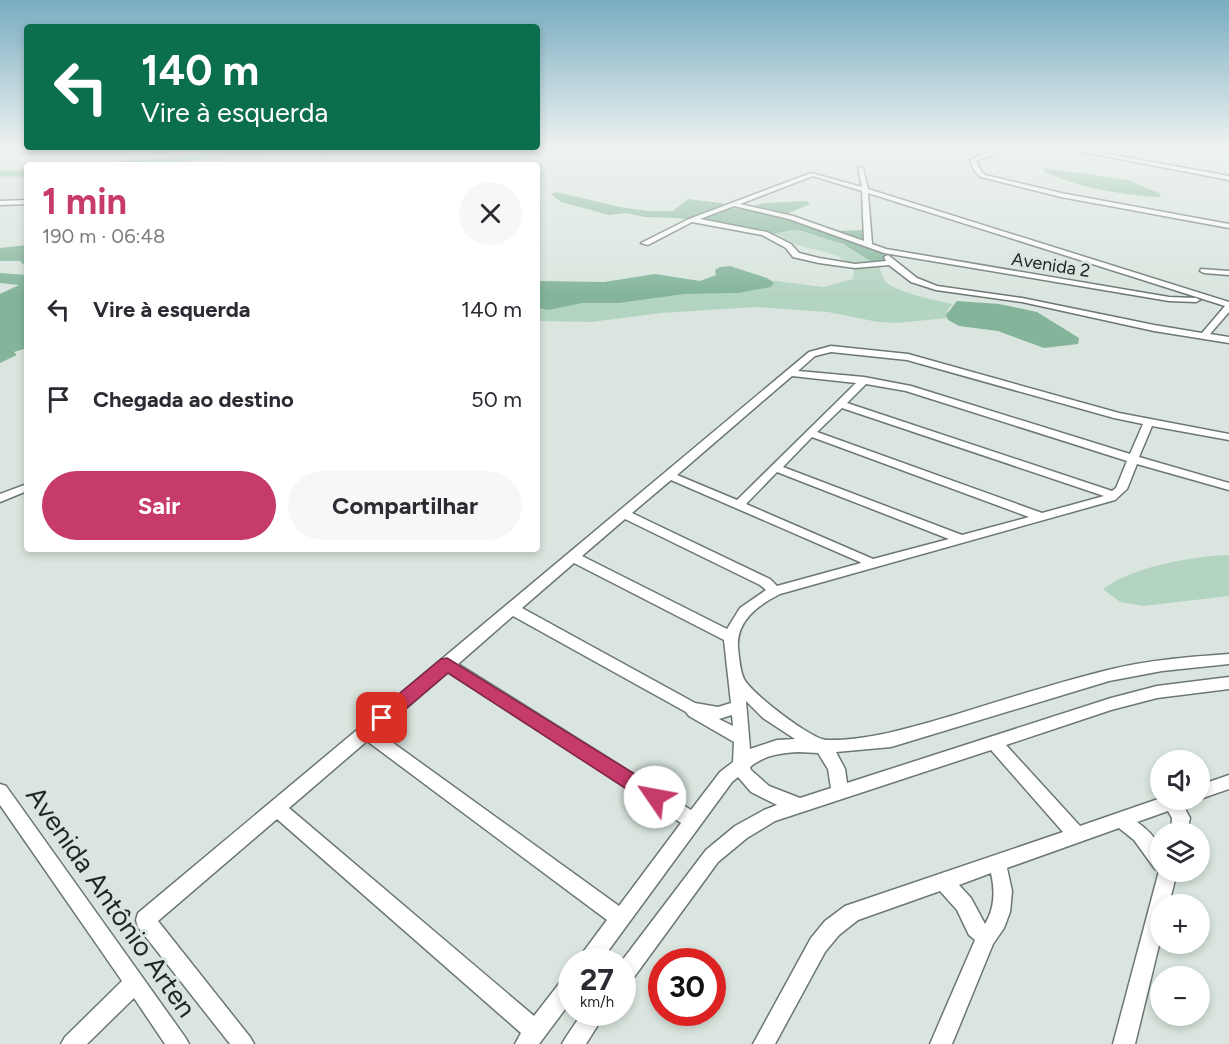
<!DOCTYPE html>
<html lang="pt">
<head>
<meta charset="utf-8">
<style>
  body { margin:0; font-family:Figtree,sans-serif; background:#f7f7f7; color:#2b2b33; height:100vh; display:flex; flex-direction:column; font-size:22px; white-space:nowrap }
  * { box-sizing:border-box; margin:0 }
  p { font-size:20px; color:#7c7c81 }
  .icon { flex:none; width:33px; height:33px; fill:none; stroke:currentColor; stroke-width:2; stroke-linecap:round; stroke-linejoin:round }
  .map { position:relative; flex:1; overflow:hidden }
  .side { position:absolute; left:24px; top:162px; width:516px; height:390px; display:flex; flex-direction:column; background:#fff; border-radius:6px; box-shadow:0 3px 9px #0003 }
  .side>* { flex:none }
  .banner { position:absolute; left:24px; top:24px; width:516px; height:126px; border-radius:6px; box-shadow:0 3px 9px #0003; background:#0b6e4f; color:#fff; overflow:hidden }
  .buttons { position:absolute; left:1150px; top:750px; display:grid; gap:12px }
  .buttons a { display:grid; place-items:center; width:60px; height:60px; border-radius:50%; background:#fff; box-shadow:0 3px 9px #0003; font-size:30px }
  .speed { position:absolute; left:558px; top:948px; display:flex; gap:12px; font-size:30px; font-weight:700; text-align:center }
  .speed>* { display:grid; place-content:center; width:78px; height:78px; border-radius:50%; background:#fff; box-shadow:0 3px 9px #0003; line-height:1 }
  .speed small { font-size:15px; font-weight:400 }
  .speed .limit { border:9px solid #d22; background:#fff; color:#111 }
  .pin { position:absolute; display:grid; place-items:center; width:51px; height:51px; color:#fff; margin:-26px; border-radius:12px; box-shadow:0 3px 9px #0006 }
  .me { position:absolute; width:66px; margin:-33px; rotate:303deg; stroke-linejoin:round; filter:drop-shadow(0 0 4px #0008) }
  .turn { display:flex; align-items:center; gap:21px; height:126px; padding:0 18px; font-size:27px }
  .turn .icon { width:78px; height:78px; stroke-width:2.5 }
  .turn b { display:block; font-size:42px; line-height:51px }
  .round { display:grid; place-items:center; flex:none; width:63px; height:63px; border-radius:32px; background:#f7f7f7 }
  .summary { display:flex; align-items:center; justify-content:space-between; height:102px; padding:0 18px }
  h1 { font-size:36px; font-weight:700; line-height:45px; color:#c63a6c }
  .primary-button { display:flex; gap:12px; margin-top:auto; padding:12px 18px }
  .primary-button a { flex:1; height:69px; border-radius:36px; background:#c63a6c; color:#fff; font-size:24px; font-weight:700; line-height:69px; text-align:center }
  .primary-button a+a { background:#f7f7f7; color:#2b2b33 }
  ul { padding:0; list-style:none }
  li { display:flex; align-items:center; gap:18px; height:90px; padding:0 18px }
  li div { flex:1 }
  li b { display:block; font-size:22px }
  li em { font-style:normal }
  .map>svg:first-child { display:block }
  .green { fill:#b4d4c2 }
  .forest { fill:#84b59b }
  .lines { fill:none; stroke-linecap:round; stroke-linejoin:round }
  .minor-casing { stroke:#6c7771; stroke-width:3 }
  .highway-casing { stroke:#c1c3c2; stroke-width:4 }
  .minor { fill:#fff; fill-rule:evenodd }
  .highway { fill:#62b78d; fill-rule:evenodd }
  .route { fill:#c63a6c; stroke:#812646; stroke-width:1.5 }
  .labels { text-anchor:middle; stroke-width:6; stroke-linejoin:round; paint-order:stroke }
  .far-street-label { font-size:18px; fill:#222724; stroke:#d9e5de }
  .near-street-label { font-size:27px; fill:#222724; stroke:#d9e5de }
</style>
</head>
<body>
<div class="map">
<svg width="1229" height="1044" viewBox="0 0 1229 1044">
  <rect width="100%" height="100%" fill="#d9e5de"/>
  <path class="green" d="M345 148H366L200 163 128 165Z
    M792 230C809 232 828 237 844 245 856 251 864 260 878 264 881 269 881 276 885 281 892 291 940 302 953 304L948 309 947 318 896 323 878 322 828 312 756 307 662 313 591 322 537 321V308L549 310 583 303H621L685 294 739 293 771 287 773 283 769 280 823 287 853 279 854 270C842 252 820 252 801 246 792 243 783 238 774 233Z
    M1229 555V596L1143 606 1120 602 1103 589C1132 567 1193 556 1229 555Z"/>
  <path class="forest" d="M1044 168 1128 180 1161 194 1160 197H1153C1115 193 1079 188 1045 172Z
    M557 192 620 207 648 211H673L688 199 721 203 732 208 741 209 765 203 807 201 810 204 789 213 788 217 835 231 865 230V237L861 241 862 245 887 256 892 261 875 264 843 244 802 231 792 230 773 234 678 218 645 217 626 213 609 215 561 202 551 194Z
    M27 245V268L20 261H0V248Z
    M730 266 767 278 774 283 771 287 739 293 685 294 620 303H583L549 310 537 308V281L604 282 655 274 700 281 716 275 715 270 720 267Z
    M0 273 27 275V348L14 352 17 355 0 363V294L19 285 0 283Z
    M957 301 999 304 1037 312 1079 338 1078 344 1044 348 998 331 959 326 948 320 946 315Z"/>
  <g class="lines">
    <g class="minor-casing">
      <path id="minor" d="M998 148H1007L976 161 981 171 985 175 1061 193 1229 224V228L1061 197 981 177 975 172 970 160Z
        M1062 148H1075L1229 176V180Z
        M858 167 863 168 868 189 1229 302V312L1210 334 1229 337V343L1154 331 1022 302 936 290 911 282 889 265 855 268 819 263 793 257 786 248 762 235 692 222 648 245 641 243 689 219 811 173 862 187ZM813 176 862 191 864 241 793 216 740 204ZM868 193 1225 306 1202 333 1154 325 1022 298 937 286 917 278 888 255 884 257 886 261 855 264 819 258 799 253 791 244 767 232 700 219 734 206 789 219 884 253 1169 301 1196 302 1200 300 1196 298 1169 297 886 249 872 244Z
        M27 200V204L0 205V201Z
        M1201 269 1229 271V275L1204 273 1200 271Z
        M831 346 908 354 1119 413 1229 434V440L1152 426 1139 457 1229 483V490L1137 464 1127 489 1115 500 780 594C758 605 736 621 738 648 739 656 740 671 744 679 751 693 812 740 827 740 868 741 912 727 951 716 1003 700 1055 683 1108 670 1147 660 1188 657 1229 654V664L1162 671 1109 681 891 747 836 752 845 769 847 783 1111 698 1157 686 1229 677V689L1157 698 1111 710 1006 745 1080 826 1161 798 1185 800 1183 805 1190 818 1187 832H1171L1172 818 1168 811 1137 822C1158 837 1161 846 1161 872H1177L1169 904H1161V937L1135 1044H1113L1159 871 1155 869 1134 840 1119 828 1007 868 1012 891 1010 912 1004 928 993 944 952 1044H930L975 940 969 935 957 910 940 891 858 920 839 935 825 952 775 1044H753L811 938 825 921 845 906 1063 832 991 750 775 821 747 838 718 862 629 984 622 987 621 962 706 850 735 826 764 810 777 805 751 792 738 777 732 782 600 962H578L581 955 607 920 367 741 289 808 534 1016 565 976 572 973V1000L539 1044H515L521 1033 277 819 158 921 250 1037 254 1044H230L138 927 136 920 138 913 809 352ZM831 352 907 360 1114 418 1143 424 1130 454 911 386 864 377 798 371 815 356ZM792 376 856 383 737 500 677 475ZM866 384 906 391 1127 461 1116 488 1112 491 847 403ZM842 408 1104 496 1042 513 817 432ZM812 437 1029 517 962 535 783 467ZM777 472 949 539 873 559 746 504ZM671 480 860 562 861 563 777 586 770 579 632 513ZM625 519 760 585 766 590 740 608 727 629 582 556ZM574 563 724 640 731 703 718 707 695 703 522 608ZM513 616 686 712 689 716 734 742 733 762 720 772 691 810 458 664ZM448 672 681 823 619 906 378 732ZM746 701 763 718 795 739 777 740 750 749ZM732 715 733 726 719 719ZM799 752 818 753 828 769 831 788 800 798 769 786 751 770 750 767C765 755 780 753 799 752ZM991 873C995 890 995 908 985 924L971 898 959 885Z
        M27 484V491L0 502V494Z
        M1229 775V789L1200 799V785Z
        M0 784 6 786 185 1037 189 1044H165L134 998 87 1044H61L65 1037 122 981 0 805Z
        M583 1012H606L586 1044H562L566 1037Z"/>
    </g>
    <g class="highway-casing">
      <path id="highway" d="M298 148H336L135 165H99L103 163Z
        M353 148H381L320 156 316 154Z
        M27 171V175L0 176V172Z"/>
    </g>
    <use href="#minor" class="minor"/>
    <use href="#highway" class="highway"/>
  </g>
  <linearGradient id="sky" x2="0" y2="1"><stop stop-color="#78acc1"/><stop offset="0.5" stop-color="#eef3f0"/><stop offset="1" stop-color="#eef3f0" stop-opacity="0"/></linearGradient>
  <rect width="1229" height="294" fill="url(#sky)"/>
  <path class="route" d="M447 658 662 791 665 797 662 803 655 806 648 803 448 673 389 723 382 725 376 723 374 718 376 713 441 659Z"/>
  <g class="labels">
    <g class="far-street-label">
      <text transform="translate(1051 265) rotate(9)" y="6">Avenida 2</text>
    </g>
    <g class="near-street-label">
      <text transform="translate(111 902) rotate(55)" y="9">Avenida Antônio Arten</text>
    </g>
  </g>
</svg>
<div class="buttons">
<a><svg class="icon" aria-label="sound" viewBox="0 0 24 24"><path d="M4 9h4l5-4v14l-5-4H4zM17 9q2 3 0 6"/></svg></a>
<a><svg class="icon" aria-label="layers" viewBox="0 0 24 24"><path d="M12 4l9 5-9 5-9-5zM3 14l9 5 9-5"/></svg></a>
<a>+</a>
<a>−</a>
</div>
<div class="speed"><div>27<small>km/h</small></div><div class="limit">30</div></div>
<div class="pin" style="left:382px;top:718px;background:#d93025"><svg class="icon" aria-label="arrive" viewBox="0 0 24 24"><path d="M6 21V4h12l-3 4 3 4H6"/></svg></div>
<svg class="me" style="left:655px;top:797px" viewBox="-20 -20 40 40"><circle r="19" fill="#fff"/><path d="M0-13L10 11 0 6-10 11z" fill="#c63a6c"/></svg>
<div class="banner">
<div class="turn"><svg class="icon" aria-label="left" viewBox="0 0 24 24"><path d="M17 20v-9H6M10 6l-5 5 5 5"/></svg><div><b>140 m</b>Vire à esquerda</div></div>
</div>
<section class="side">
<div class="summary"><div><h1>1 min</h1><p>190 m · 06:48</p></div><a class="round"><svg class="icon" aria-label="close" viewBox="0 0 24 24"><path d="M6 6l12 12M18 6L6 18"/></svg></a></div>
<ul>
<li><svg class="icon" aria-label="left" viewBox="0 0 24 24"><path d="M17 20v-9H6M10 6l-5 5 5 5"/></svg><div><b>Vire à esquerda</b></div><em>140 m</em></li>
<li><svg class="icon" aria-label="arrive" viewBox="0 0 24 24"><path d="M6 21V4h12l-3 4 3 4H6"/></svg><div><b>Chegada ao destino</b></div><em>50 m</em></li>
</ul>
<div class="primary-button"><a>Sair</a><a>Compartilhar</a></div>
</section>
</div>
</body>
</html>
